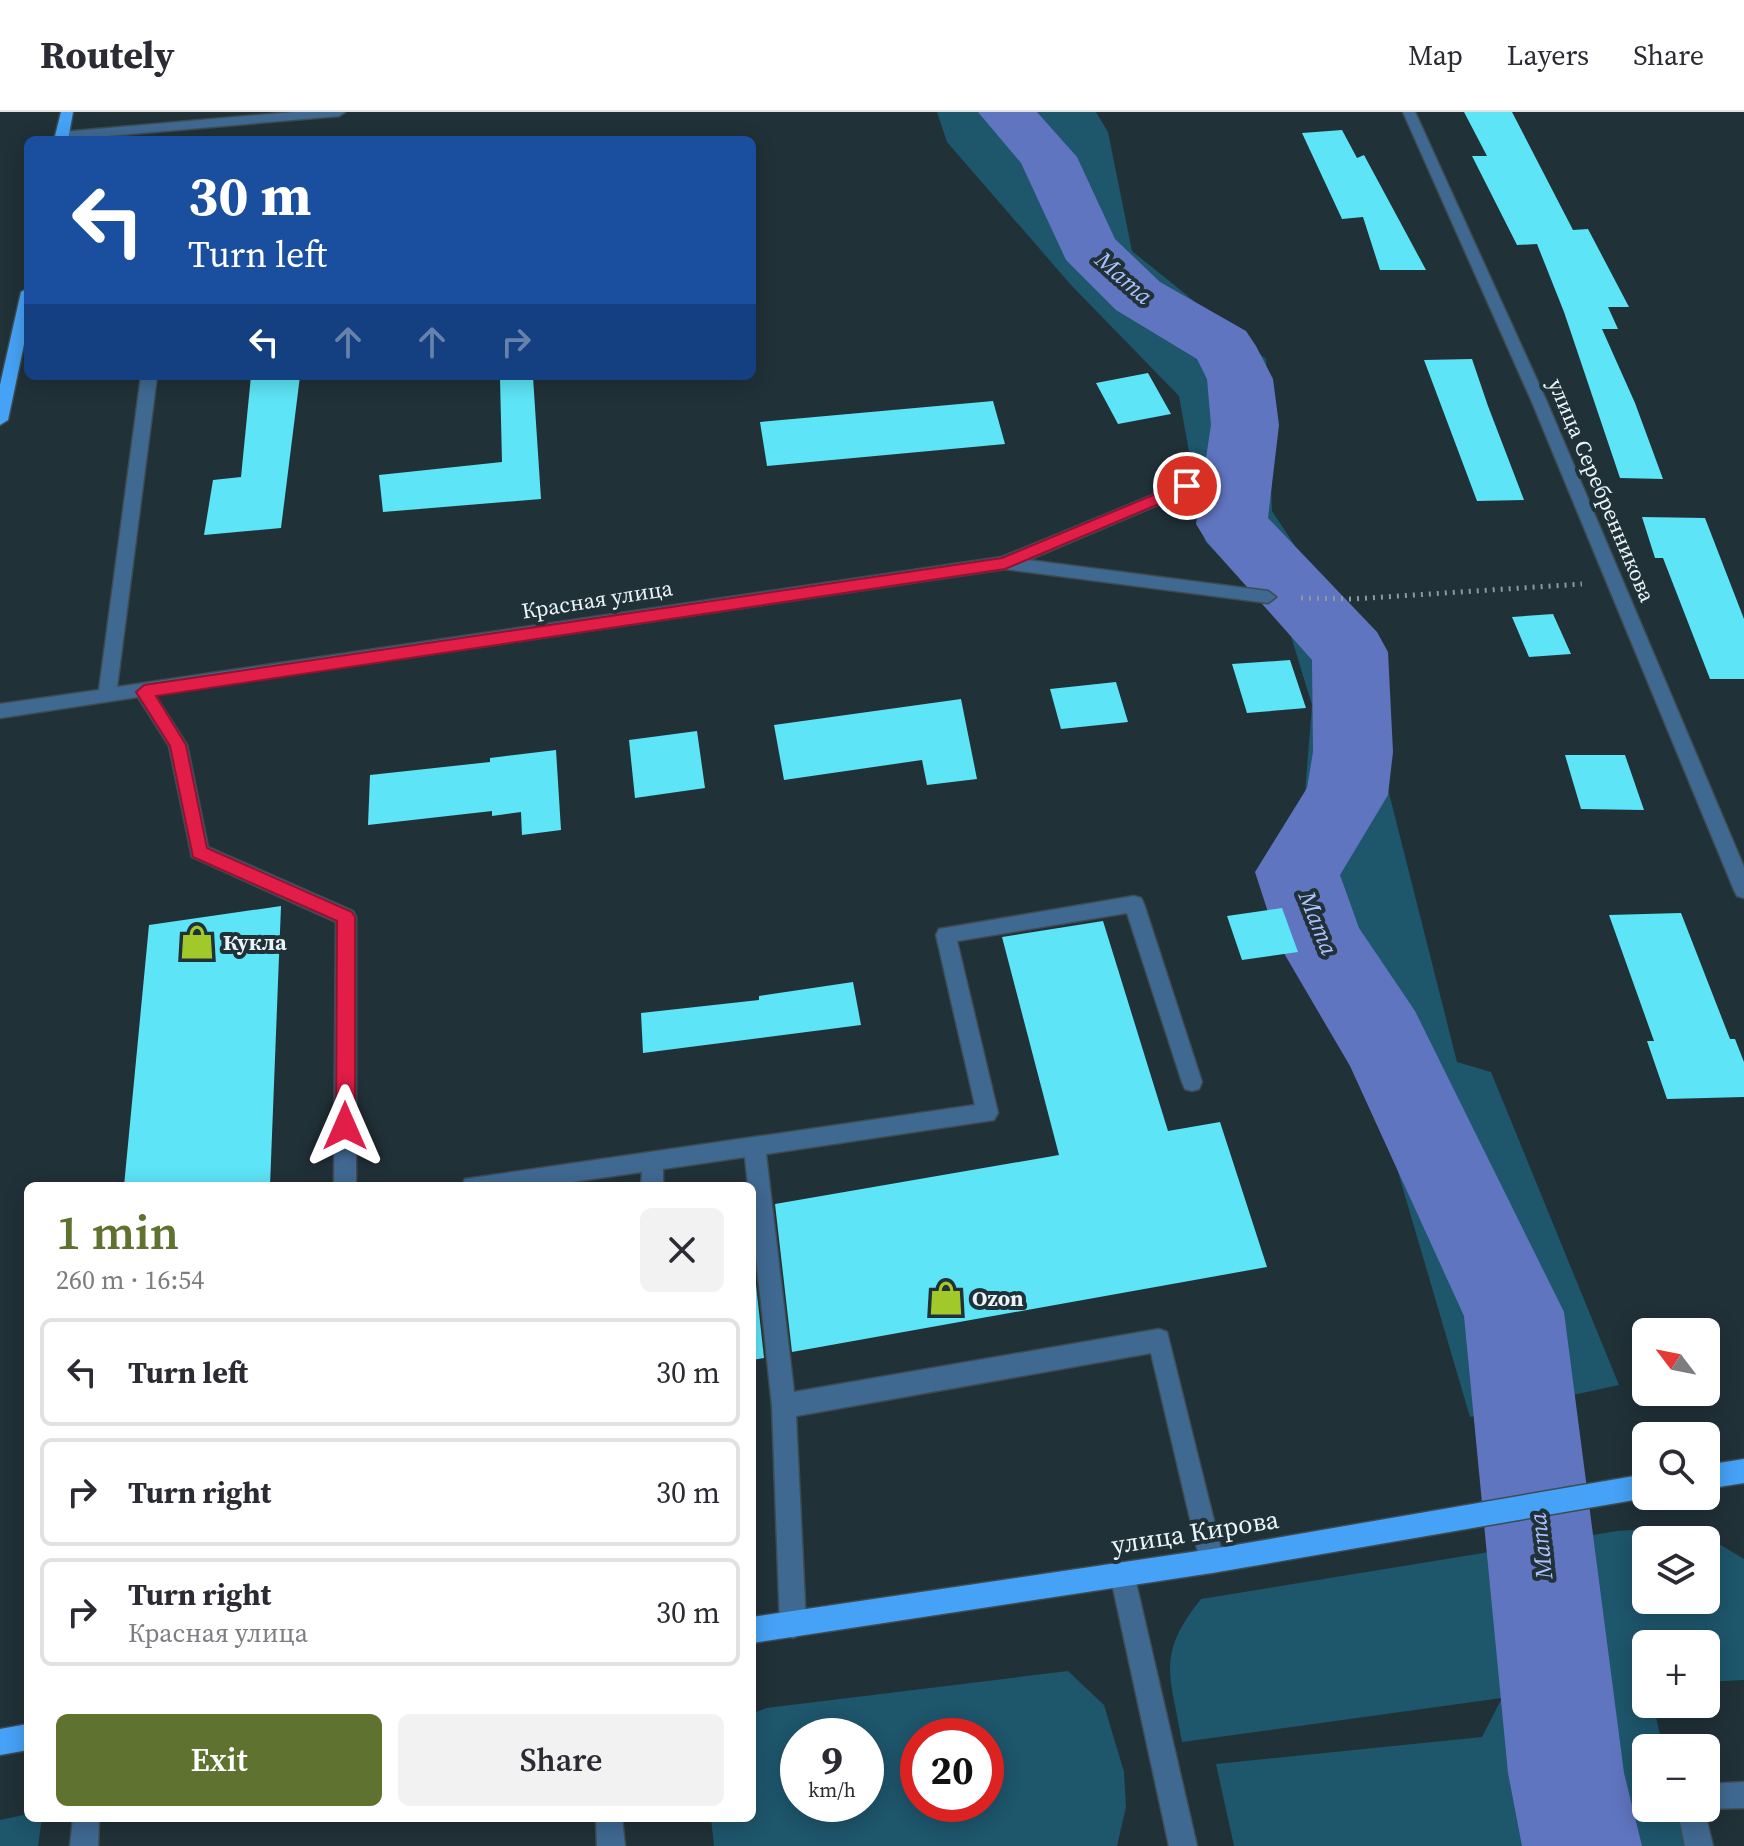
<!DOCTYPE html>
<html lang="en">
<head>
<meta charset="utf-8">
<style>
  body { margin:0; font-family:"Source Serif 4",serif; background:#f2f2f3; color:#2b2b33; height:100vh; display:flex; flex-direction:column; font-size:30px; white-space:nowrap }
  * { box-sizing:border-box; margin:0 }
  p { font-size:26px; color:#7c7c81 }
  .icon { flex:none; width:44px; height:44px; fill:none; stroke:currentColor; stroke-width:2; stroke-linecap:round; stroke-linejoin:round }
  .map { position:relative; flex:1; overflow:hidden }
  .side { position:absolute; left:24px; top:1070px; width:732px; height:640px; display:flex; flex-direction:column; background:#fff; border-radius:12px; box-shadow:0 4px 20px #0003 }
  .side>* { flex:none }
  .hud { position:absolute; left:24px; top:24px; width:732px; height:244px; border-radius:12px; box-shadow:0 4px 20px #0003; background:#1a4fa0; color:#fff; overflow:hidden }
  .needle { width:52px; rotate:302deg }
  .buttons { position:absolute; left:1632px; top:1206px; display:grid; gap:16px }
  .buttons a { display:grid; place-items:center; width:88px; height:88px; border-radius:12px; background:#fff; box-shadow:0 4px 20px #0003; font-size:40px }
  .speed { position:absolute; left:780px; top:1606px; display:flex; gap:16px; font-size:40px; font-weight:700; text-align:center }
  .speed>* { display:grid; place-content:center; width:104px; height:104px; border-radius:50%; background:#fff; box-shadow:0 4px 20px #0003; line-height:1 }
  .speed small { font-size:20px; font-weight:400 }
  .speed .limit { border:12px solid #d22; background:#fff; color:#111 }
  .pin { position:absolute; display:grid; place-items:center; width:68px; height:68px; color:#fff; margin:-34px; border:4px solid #fff; border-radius:50%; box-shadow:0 2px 8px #0007 }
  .me { position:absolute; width:88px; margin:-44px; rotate:0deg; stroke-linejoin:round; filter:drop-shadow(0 0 6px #0008) }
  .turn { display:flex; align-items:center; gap:28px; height:168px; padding:0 32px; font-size:36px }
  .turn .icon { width:104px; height:104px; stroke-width:2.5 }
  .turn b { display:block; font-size:56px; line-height:68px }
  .lanes { display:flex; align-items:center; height:76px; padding:0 32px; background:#0003; justify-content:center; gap:40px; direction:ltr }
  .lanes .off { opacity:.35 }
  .round { display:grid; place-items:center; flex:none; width:84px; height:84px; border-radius:12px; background:#f2f2f3 }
  .head { display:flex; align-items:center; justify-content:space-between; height:136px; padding:0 32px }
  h1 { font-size:48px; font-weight:600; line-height:60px; color:#60722f }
  .button { display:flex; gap:16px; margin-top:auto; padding:16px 32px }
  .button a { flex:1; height:92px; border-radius:12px; background:#60722f; color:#fff; font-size:32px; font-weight:600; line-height:92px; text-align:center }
  .button a+a { background:#f2f2f3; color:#2b2b33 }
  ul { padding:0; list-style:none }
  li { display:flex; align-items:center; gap:24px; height:108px; margin:0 16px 12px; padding:0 16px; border:4px solid #e1e1e2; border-radius:12px }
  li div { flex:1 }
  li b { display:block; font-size:30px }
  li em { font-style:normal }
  header { display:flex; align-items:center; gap:48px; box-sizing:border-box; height:112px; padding:0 40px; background:#fff; border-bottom:2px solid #e1e1e2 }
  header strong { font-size:38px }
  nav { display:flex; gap:44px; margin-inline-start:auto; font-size:28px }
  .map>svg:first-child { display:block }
  .green { fill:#1e566c; fill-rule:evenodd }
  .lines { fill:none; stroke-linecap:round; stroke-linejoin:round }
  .river { fill:#6075c0; fill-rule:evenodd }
  .building { fill:#5de4f6 }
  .minor-casing { stroke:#3d4c53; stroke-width:3 }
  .major-casing { stroke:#3d4c53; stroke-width:3 }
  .path { stroke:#8d999f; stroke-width:5; stroke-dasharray:2 6; stroke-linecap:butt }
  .minor { fill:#406992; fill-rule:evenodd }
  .major { fill:#46a2f6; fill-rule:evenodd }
  .route { fill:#e11d48; stroke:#92132f; stroke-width:2 }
  .labels { text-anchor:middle; stroke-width:8; stroke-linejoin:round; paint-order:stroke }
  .street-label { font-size:22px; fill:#eaf4f9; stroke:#213138 }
  .poi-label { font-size:22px; font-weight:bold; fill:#eaf4f9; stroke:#213138; text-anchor:start }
  .water-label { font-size:24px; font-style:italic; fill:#aec2ff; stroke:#213138 }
  .near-street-label { font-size:26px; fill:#eaf4f9; stroke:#213138 }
</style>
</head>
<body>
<header>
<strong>Routely</strong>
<nav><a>Map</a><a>Layers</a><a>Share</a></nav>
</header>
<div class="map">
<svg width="1744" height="1734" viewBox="0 0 1744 1734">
  <rect width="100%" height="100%" fill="#213138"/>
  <path class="green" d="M937 0H1096L1108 20 1132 139 1266 247 1272 399 1346 511 1457 950 1491 960 1619 1273 1470 1305 1301 730 1312 593 1290 521 1205 429 1179 284 1071 173 947 30Z
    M1689 1414 1744 1447V1568L1706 1570V1532H1646V1592H1653L1663 1636H1646V1696H1677L1685 1734H1234L1216 1652 1482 1625 1502 1586 1182 1630C1171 1564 1155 1544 1201 1487L1617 1419ZM1646 1428H1706V1488H1646Z
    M1068 1559 1104 1593 1124 1660 1126 1695 1117 1734H714L711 1706H752V1602L766 1596ZM866 1624V1692H798V1624ZM918 1624H986V1692H918Z
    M28 1702V1706H42L38 1734H0V1708Z"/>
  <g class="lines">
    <path class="river" d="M978 0H1037L1077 45 1115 127 1160 170 1246 219 1256 234 1273 267 1279 313 1268 406 1377 520 1388 540 1393 640 1388 683 1340 763 1359 816 1415 899 1564 1200 1624 1661 1642 1734H1522L1508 1661 1464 1204 1350 954 1278 831 1255 760 1307 676 1313 640 1312 548 1207 430 1196 412 1211 313 1207 267 1197 247 1116 198 1066 148 1021 51Z"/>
  </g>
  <path class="building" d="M1464 0H1512L1573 118 1588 117 1629 195H1608L1618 217H1602L1635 291 1663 367 1620 366 1564 200 1537 132 1517 133 1472 44H1487Z
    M1342 18 1357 46 1364 43 1426 158H1380L1363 105 1342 107 1302 21Z
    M1472 247 1488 294 1524 388 1477 389 1424 248Z
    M1148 261 1171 302 1118 312 1096 271Z
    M251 264H300L281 416 204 423 213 368 241 365Z
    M533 265 541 387 383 400 379 363 502 350 500 266Z
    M993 289 1005 332 767 354 760 310Z
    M1642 405 1705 406 1744 507V567H1710L1663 446H1655Z
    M1553 502 1571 542 1529 545 1512 505Z
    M1290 548 1306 596 1247 601 1232 552Z
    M1116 570 1128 610 1061 617 1050 577Z
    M961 587 977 667 927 673 922 648 784 668 774 613Z
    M697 619 705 676 635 686 629 628Z
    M556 638 561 718 522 723 521 700 492 704V699L368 713 370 663 490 650V646Z
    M1565 643H1625L1644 698 1581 697Z
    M281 794 270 1074H124L149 813Z
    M1282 796 1298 840 1242 848 1227 804Z
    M1681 801 1730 927H1735L1744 950V985L1667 987 1647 929H1654L1609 803Z
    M1103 809 1168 1019 1220 1010 1267 1155 792 1240 775 1092 1059 1043 1002 825Z
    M853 870 861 913 643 941 641 901 759 888V884Z
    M752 1136 764 1246 752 1248Z"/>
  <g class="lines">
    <g class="minor-casing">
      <path id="minor" d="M294 0H345L339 4 62 28 55 24 62 20Z
        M1403 0H1415L1547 290 1744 755V786L1737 784 1734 778 1532 290Z
        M141 264H157L117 575 1002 445 1187 369 1195 374 1193 378 1028 448 1268 479 1276 485 1268 491 1005 457 155 583 187 633 208 735 353 799 356 805V1074H334L336 810 192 745 169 634 138 585 0 606V592L99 578Z
        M1134 784 1141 786 1144 792 1202 970 1199 977 1192 979 1185 977 1182 970 1127 801 957 829 998 1001 994 1008 766 1042 794 1280 1159 1217 1167 1220 1224 1449 1221 1458 1212 1461 1203 1458 1200 1449 1151 1241 796 1304 806 1513 802 1522 793 1526 784 1522 780 1513 772 1294 752 1108V1074H748L745 1045 663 1057V1074H641L642 1060 544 1074H462L465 1067 975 993 936 823 939 817Z
        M1122 1450 1131 1453 1134 1462 1197 1734H1169L1110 1462 1113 1453Z
        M1744 1670V1696L1704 1697 1713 1734H1685L1677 1696H1706V1672Z
        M73 1706H99L98 1734H70Z
        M596 1706H622L625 1734H597Z"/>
    </g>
    <g class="major-casing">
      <path id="major" d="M61 0H73L68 28H54Z
        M28 176V213L8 308 0 313V273L21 180Z
        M1744 1347V1371L1706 1377V1353Z
        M1646 1362V1384H1651L1646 1386 1212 1461 752 1531V1505L1212 1437Z
        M28 1612V1638L0 1643V1617Z"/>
    </g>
    <path class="path" d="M1301 486 1353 487 1582 472"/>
    <use href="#minor" class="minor"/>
    <use href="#major" class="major"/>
  </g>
  <path class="route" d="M1187 369 1192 371V378L1005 457 156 584 186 633 207 736 352 800 355 805V1014L345 1023 336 1014 337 809 193 745 170 634 136 580 144 573 1002 446Z"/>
  <defs>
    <g id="shop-bare" transform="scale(2.76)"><path d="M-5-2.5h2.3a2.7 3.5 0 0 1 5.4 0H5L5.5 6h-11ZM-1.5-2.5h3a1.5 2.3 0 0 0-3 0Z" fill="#a1c92a" stroke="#213138" stroke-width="2.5" paint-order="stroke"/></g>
  </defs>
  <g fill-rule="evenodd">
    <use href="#shop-bare" x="197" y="830"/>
    <use href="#shop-bare" x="946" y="1186"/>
  </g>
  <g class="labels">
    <g class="street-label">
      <text transform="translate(1602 378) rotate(67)" y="8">улица Серебренникова</text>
      <text transform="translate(597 487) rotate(-9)" y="8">Красная улица</text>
    </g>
    <g class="poi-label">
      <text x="223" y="838">Кукла</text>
      <text x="972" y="1194">Ozon</text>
    </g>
    <g class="water-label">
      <text transform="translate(1124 166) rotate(41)" y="8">Мата</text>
      <text transform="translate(1318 811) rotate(68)" y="8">Мата</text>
      <text transform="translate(1541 1434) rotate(-96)" y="8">Мата</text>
    </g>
    <g class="near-street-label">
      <text transform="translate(1195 1420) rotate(-9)" y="9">улица Кирова</text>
    </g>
  </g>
</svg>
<div class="buttons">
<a><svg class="needle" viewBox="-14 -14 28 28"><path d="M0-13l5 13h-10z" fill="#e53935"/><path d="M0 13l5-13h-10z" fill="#7c7c81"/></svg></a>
<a><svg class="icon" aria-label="search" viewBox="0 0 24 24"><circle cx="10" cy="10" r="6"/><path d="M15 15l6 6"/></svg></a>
<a><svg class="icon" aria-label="layers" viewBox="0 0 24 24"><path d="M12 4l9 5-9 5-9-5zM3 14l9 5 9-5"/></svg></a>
<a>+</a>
<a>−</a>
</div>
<div class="speed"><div>9<small>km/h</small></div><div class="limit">20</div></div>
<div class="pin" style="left:1187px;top:374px;background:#d93025"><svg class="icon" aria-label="arrive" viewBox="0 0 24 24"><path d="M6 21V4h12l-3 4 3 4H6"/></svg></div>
<svg class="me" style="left:345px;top:1014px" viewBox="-20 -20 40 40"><path d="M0-17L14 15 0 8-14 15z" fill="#e11d48" stroke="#fff" stroke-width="4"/></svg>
<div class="hud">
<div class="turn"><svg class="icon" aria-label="left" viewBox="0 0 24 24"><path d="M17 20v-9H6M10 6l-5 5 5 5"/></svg><div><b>30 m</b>Turn left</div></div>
<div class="lanes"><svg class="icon" aria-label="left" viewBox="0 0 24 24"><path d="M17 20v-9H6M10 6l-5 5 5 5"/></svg><svg class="icon off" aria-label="ahead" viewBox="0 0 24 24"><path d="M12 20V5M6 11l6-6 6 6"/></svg><svg class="icon off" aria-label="ahead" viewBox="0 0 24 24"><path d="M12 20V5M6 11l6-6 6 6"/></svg><svg class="icon off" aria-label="right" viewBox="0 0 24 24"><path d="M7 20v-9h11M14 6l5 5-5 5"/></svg></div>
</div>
<section class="side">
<div class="head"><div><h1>1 min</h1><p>260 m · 16:54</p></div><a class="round"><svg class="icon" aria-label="close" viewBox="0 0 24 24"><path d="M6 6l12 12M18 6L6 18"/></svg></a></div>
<ul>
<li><svg class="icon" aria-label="left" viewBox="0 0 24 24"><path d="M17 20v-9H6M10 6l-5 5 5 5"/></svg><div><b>Turn left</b></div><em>30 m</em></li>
<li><svg class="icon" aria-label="right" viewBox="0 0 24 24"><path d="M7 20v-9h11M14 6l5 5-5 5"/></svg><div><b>Turn right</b></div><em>30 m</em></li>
<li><svg class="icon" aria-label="right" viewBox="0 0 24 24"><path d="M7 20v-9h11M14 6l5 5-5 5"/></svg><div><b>Turn right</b><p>Красная улица</p></div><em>30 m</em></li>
</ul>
<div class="button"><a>Exit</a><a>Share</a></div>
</section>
</div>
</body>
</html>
